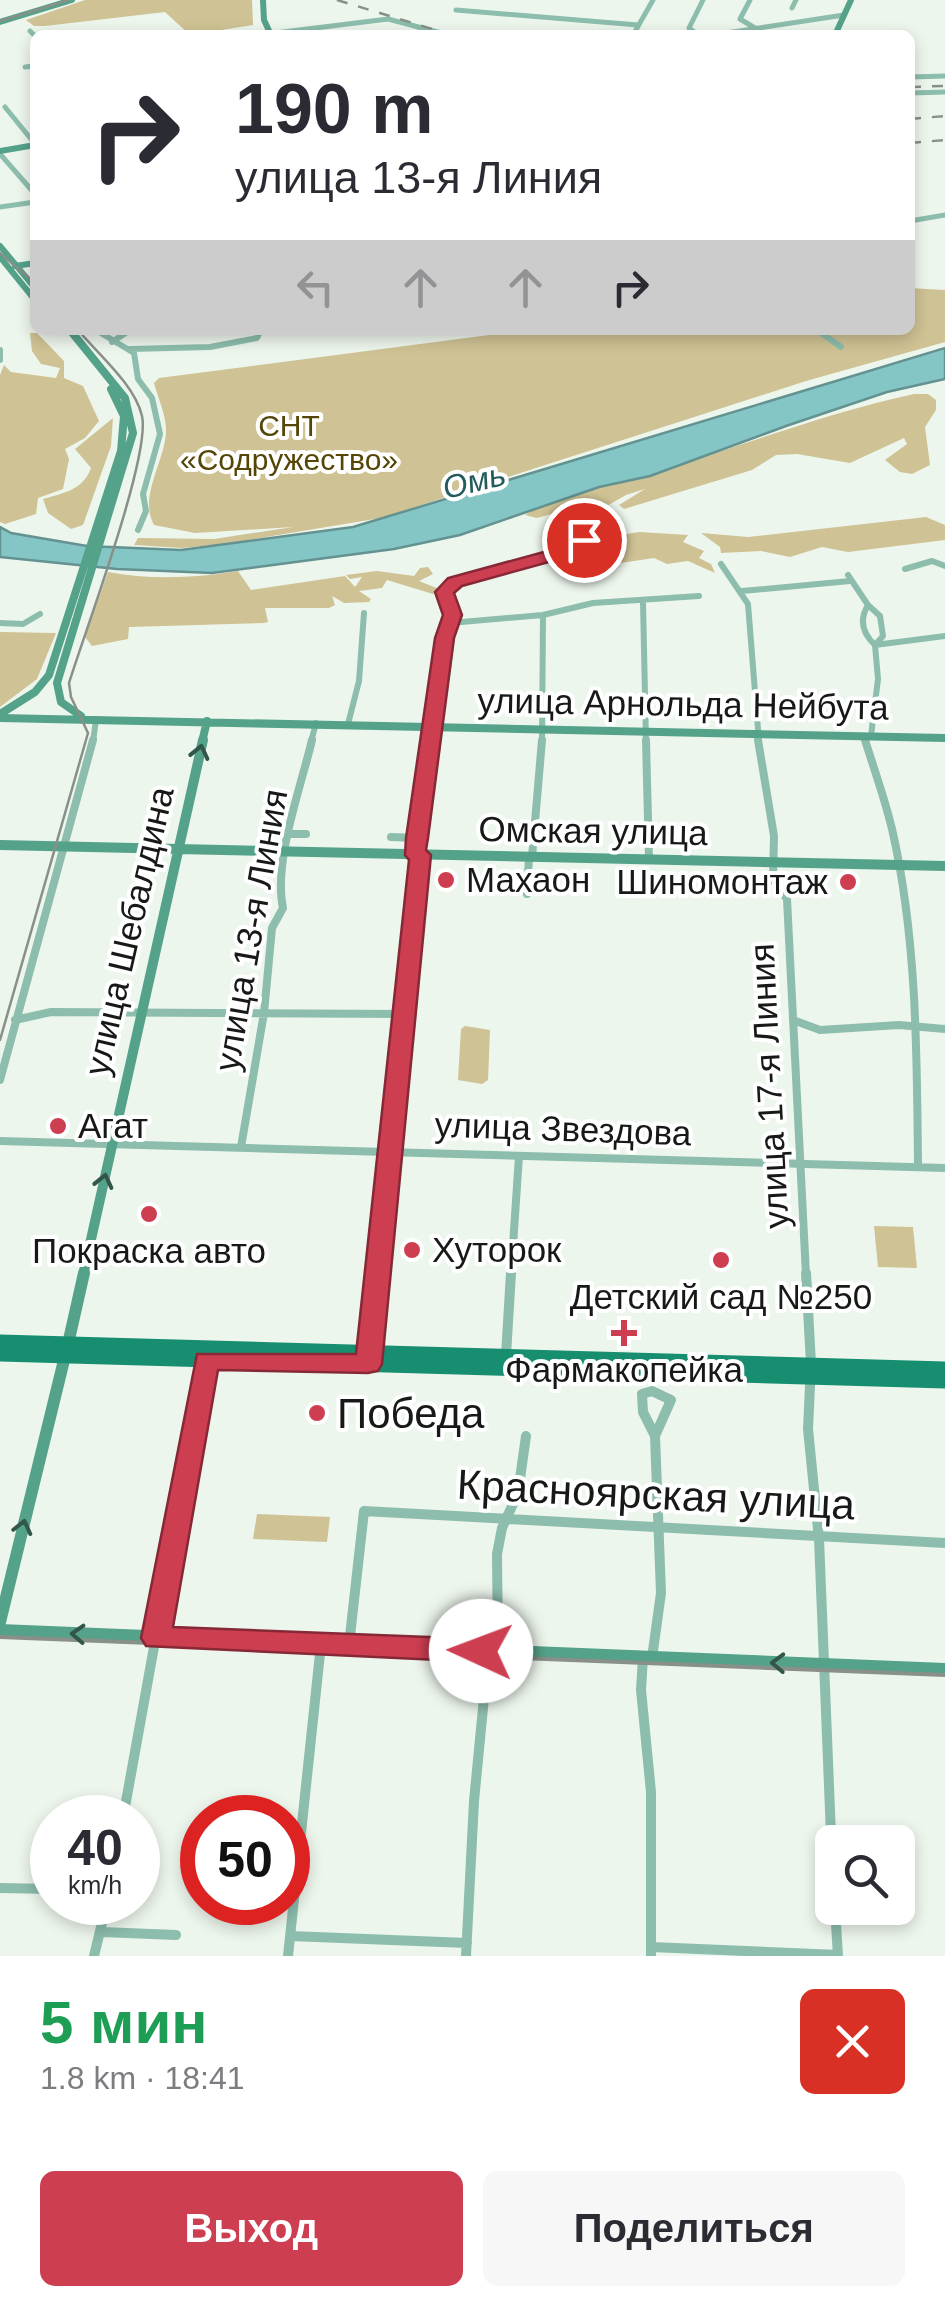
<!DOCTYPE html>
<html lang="ru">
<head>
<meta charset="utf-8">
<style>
  body { margin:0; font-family:Helvetica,sans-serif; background:#f7f7f7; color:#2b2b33; height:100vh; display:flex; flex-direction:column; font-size:38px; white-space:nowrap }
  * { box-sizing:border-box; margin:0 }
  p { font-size:32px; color:#7c7c81 }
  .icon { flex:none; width:55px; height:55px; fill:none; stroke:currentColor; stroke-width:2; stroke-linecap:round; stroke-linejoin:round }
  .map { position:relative; height:1956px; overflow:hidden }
  .drawer { display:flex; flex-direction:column; background:#fff; flex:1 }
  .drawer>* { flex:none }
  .guide { position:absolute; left:30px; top:30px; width:885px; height:305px; border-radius:15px; box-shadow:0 5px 15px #0003; background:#fff; color:#2b2b33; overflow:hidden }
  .buttons { position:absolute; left:815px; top:1825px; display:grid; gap:20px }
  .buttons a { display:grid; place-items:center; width:100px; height:100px; border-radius:15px; background:#fff; box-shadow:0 5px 15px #0003; font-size:50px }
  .speed { position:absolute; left:30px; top:1795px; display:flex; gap:20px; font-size:50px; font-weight:700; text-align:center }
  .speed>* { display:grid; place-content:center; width:130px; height:130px; border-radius:50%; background:#fff; box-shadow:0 5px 15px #0003; line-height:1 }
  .speed small { font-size:25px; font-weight:400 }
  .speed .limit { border:15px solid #d22; background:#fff; color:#111 }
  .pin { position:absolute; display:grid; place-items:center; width:85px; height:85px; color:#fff; margin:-42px; border:5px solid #fff; border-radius:50%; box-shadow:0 2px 10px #0007 }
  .me { position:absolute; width:110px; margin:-55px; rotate:272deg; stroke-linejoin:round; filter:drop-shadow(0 0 8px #0008) }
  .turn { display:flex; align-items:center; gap:35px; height:210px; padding:0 40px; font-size:45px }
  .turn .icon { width:130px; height:130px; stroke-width:2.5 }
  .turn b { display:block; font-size:70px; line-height:85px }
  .lanes { display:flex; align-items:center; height:95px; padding:0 40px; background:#0003; justify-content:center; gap:50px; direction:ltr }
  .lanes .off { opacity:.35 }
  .round { display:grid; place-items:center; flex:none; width:105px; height:105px; border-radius:15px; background:#f7f7f7 }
  .head { display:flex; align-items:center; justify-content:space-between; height:170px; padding:0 40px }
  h1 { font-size:60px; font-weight:700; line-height:75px; color:#1e9e55 }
  .action { display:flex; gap:20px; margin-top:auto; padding:20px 40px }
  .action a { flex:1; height:115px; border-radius:15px; background:#ce3e51; color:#fff; font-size:40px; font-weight:700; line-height:115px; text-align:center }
  .action a+a { background:#f7f7f7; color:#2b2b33 }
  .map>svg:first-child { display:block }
  .green { fill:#cfc294 }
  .water { fill:#84c6c6; stroke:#639291; stroke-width:2.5 }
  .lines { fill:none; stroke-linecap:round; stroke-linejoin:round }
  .street-far3 { stroke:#8dbdac; stroke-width:5 }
  .street-far2 { stroke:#8dbdac; stroke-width:6 }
  .street-far1 { stroke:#8dbdac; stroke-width:8 }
  .street { stroke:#8dbdac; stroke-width:10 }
  .secondary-far3 { stroke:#54a28a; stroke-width:6 }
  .secondary-far2 { stroke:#54a28a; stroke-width:8 }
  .secondary-far1 { stroke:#54a28a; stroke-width:10 }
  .secondary { stroke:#54a28a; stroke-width:12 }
  .primary { stroke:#188e71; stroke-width:15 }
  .tram-far1 { stroke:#898f89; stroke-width:2.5 }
  .tram { stroke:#898f89; stroke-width:4 }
  .rail { stroke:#898f89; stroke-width:2.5; stroke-dasharray:11 11; stroke-linecap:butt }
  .oneway { stroke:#32574a }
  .route { fill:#ce3e51; stroke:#862835; stroke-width:2.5 }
  .poi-dot { fill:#ce3e51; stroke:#fff; stroke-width:4 }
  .labels { text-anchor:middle; stroke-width:8; stroke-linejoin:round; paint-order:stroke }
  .far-park-label { font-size:30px; fill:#554607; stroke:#fff }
  .far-water-label { font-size:32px; font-style:italic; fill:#245c5d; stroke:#fff }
  .street-label { font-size:35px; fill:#161916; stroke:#fff }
  .poi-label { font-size:35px; fill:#161916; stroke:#fff; text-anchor:start }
  .near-poi-label { font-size:42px; fill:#161916; stroke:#fff; text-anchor:start }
  .near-street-label { font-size:42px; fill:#161916; stroke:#fff }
</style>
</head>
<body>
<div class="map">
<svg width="945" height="1956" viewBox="0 0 945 1956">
  <rect width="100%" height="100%" fill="#edf6ed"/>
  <path class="green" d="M85 0H252L253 25 190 35 165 12 45 26H34L26 20Z
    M910 288 945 290V342L806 381 381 518 224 544 182 548 134 545 138 538 214 539 293 527 195 533 154 525C138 496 166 460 166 430 166 415 158 398 154 383L159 378 528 330H910Z
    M30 333H37L64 361V378L83 386 99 421 85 438 65 449 69 459 63 489 38 498 36 514 5 524 0 522V375L4 365 11 372 56 378 60 368 41 364 32 351Z
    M914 394H928L936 400V410L925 427 930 465 912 474 900 472 885 460 907 444 904 438 850 463 797 454 776 455 752 470 624 509 619 505 645 489 626 495 593 514 579 506 537 518 525 515C569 488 622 482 671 467 753 442 830 412 914 394Z
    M113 418 111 446 83 525 71 529 48 513 43 499C64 493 83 490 91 468L75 449Z
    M926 517 945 525V540L848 552 822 547 790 557 761 551 721 553 720 547 701 533 748 537Z
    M639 532 688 535 683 542 704 551 699 558 711 564 715 573 688 561 667 564 654 558 614 564 592 553 590 540Z
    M428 567 433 574 419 581 439 589 433 594 387 580 382 588 359 591 371 599 369 602 344 603 332 596 335 605 329 608H265L268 622 264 623 129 627 128 639 92 646 85 637 108 572C149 580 197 578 238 571L251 590 345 576 355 587 362 577 350 579 346 575 377 571 414 576 420 568Z
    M0 632 56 633 37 679 0 707Z
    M465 1026 490 1030 488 1080 482 1084 458 1080 461 1029Z
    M874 1226 913 1227 917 1268 878 1267Z
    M257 1514 330 1517 327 1542 253 1539Z"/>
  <path class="water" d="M945 348V379L887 392 786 426 650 476 599 487 460 535 394 549 212 573 117 569 0 557V527L11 533 87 546 181 550 353 527Z"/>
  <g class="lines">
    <path class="street-far3" d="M750 0 740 19 755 28
      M792 8 796 0
      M456 10 638 25
      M30 31 35 36
      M259 35 388 19 449 35
      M402 35 431 30
      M633 35 653 0
      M698 35 689 28 703 0
      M713 35 844 15
      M25 67 35 66
      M910 77 945 76
      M910 93 945 92
      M5 107 35 144
      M0 154 35 194
      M0 207 35 202
      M910 221 945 215"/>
    <path class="street-far2" d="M96 330 134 353 138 379 152 398 160 434 143 494 146 511 138 530
      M817 330 841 347
      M112 342 130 330
      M130 349 210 347 257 338 261 330
      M0 350V360
      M721 564 748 604 759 742
      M905 569 932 561 945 566
      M848 575 868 605C859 620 862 633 875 645L878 679 871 736
      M742 591 850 581
      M643 602 646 742
      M868 605 880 616 883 636 875 645
      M0 623 23 624 40 614
      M450 623 543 615 593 603 699 596
      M875 645 945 636
      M348 724 359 681 364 613
      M864 736 866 742
      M93 742 96 720
      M311 742 316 723
      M430 742 444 638 452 615 445 593 455 582 568 551 584 540
      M542 742 543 615"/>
    <path class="street-far1" d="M646 740 649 860
      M758 740 774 836 773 880 787 899 806 1275
      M865 740C874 769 885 799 892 829 917 937 917 1056 918 1167
      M289 834H306
      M391 837 417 838
      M415 855 430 740
      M532 857 542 740
      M527 894 529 857
      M15 1020 51 1012 406 1014
      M793 1020 820 1030 899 1025 945 1029
      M0 1080 93 740
      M0 1141 945 1168
      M241 1147 264 1013 272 928 283 908C273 862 301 787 312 740
      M377 1275 420 855
      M511 1275 519 1156"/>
    <path class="street" d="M806 1273 811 1364 808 1429 819 1539 832 1860
      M369 1355 377 1273
      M506 1355 511 1273
      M652 1391 671 1400 655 1436 643 1412 642 1394Z
      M349 1645 364 1511 945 1543
      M498 1651 497 1554 502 1528 518 1493 526 1436
      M643 1657 641 1690 651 1792V1956
      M652 1658 661 1593 655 1436
      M123 1818 206 1360
      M0 1888 52 1889
      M835 1908 838 1956
      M102 1932 176 1935
      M290 1936 467 1943
      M651 1947 838 1955
      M94 1956 107 1902
      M288 1956 321 1644
      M466 1956 474 1801 486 1677 481 1651"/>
    <path class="secondary-far3" d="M263 0 264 20 271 35
      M0 22 72 0
      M835 35 851 0
      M0 151 35 145
      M0 246 35 288
      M0 257 35 300
      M15 266 35 263"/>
    <path class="secondary-far2" d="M70 330 125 398 133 433 57 683 61 702 81 716
      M0 714 35 692 49 675 121 451 124 416 111 389
      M0 718 945 738
      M202 742 207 721"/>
    <path class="secondary-far1" d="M0 845 945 866
      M83 1275 203 740"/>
    <path class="secondary" d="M68 1344 84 1273
      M0 1622 65 1356
      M0 1630 945 1669"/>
    <path class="primary" d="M0 1342 945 1369
      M0 1354 945 1381"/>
    <path class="tram-far1" d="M0 21 69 0
      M0 253 35 283
      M0 1040 88 733 71 697 69 683C84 634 151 456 142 416 135 385 98 354 78 330"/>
    <path class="tram" d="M0 1637 945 1675"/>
    <path class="rail" d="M337 0 452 35
      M910 87 945 86
      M910 119 945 116
      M910 143 945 140"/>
  </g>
  <defs><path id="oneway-chevron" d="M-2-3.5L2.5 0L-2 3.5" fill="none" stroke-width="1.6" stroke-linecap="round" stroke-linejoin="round" transform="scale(2.5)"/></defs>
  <g class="oneway">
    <use href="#oneway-chevron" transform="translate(200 752) rotate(-77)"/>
    <use href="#oneway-chevron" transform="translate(104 1181) rotate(-77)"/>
    <use href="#oneway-chevron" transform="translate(23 1527) rotate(-76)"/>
    <use href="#oneway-chevron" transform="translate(78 1634) rotate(-177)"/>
    <use href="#oneway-chevron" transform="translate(778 1663) rotate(-178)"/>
  </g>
  <path class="route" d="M584 535 593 540 574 555 462 586 454 593 462 615 454 638 428 838 426 850 431 855 382 1364 378 1371 368 1373 218 1370 173 1627 481 1639 492 1643 496 1651 492 1659 481 1662 146 1646 141 1638 197 1354H356L409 860 405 855 406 838 435 638 443 615 435 592 448 578 562 547Z"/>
  <g class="poi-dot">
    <circle cx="446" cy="880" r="10"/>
    <circle cx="848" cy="882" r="10"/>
    <circle cx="58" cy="1126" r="10"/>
    <circle cx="149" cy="1214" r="10"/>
    <circle cx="412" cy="1250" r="10"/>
    <circle cx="721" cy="1260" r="10"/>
    <path d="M619 1318h10v10h10v10h-10v10h-10v-10h-10v-10h10z"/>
    <circle cx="317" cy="1413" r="10"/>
  </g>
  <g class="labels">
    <g class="far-park-label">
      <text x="289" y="436">СНТ<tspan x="289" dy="34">«Содружество»</tspan></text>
    </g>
    <g class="far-water-label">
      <text transform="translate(474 481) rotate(-14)" y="11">Омь</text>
    </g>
    <g class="street-label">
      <text transform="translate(683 704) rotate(1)" y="12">улица Арнольда Нейбута</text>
      <text transform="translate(593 831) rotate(1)" y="12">Омская улица</text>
      <text transform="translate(251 930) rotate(-80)" y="12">улица 13-я Линия</text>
      <text transform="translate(129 931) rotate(-77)" y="12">улица Шебалдина</text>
      <text transform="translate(769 1086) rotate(-93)" y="12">улица 17-я Линия</text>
      <text transform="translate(563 1129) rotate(2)" y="12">улица Звездова</text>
    </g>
    <g class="poi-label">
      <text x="466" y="892">Махаон</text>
      <text x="828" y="894" text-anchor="end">Шиномонтаж</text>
      <text x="78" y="1138">Агат</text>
      <text x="432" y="1262">Хуторок</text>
      <text x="149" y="1263" text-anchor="middle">Покраска авто</text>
      <text x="721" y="1309" text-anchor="middle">Детский сад №250</text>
      <text x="624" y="1382" text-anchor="middle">Фармакопейка</text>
    </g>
    <g class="near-poi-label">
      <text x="337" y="1428">Победа</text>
    </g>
    <g class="near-street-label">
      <text transform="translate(656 1494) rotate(3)" y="15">Красноярская улица</text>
    </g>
  </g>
</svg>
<div class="buttons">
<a><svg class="icon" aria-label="search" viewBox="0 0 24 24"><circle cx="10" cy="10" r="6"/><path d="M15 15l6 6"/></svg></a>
</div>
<div class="speed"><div>40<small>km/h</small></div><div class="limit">50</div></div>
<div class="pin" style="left:584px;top:540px;background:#d93025"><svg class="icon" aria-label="arrive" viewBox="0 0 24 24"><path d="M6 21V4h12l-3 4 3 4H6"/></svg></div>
<svg class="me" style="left:481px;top:1651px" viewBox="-20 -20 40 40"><circle r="19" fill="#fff"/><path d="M0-13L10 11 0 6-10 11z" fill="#ce3e51"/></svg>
<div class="guide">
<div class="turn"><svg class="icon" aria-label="right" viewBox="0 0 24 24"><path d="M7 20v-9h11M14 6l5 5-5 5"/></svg><div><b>190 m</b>улица 13-я Линия</div></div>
<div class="lanes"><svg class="icon off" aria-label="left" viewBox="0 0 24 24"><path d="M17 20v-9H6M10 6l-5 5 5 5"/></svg><svg class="icon off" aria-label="ahead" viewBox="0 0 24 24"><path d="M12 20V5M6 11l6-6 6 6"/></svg><svg class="icon off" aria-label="ahead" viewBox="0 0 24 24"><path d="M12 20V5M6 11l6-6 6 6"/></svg><svg class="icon" aria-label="right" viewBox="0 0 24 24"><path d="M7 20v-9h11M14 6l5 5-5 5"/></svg></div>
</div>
</div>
<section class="drawer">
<div class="head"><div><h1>5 мин</h1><p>1.8 km · 18:41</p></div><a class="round" style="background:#d93025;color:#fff"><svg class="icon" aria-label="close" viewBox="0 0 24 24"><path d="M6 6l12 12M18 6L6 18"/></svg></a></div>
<div class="action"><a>Выход</a><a>Поделиться</a></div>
</section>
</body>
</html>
